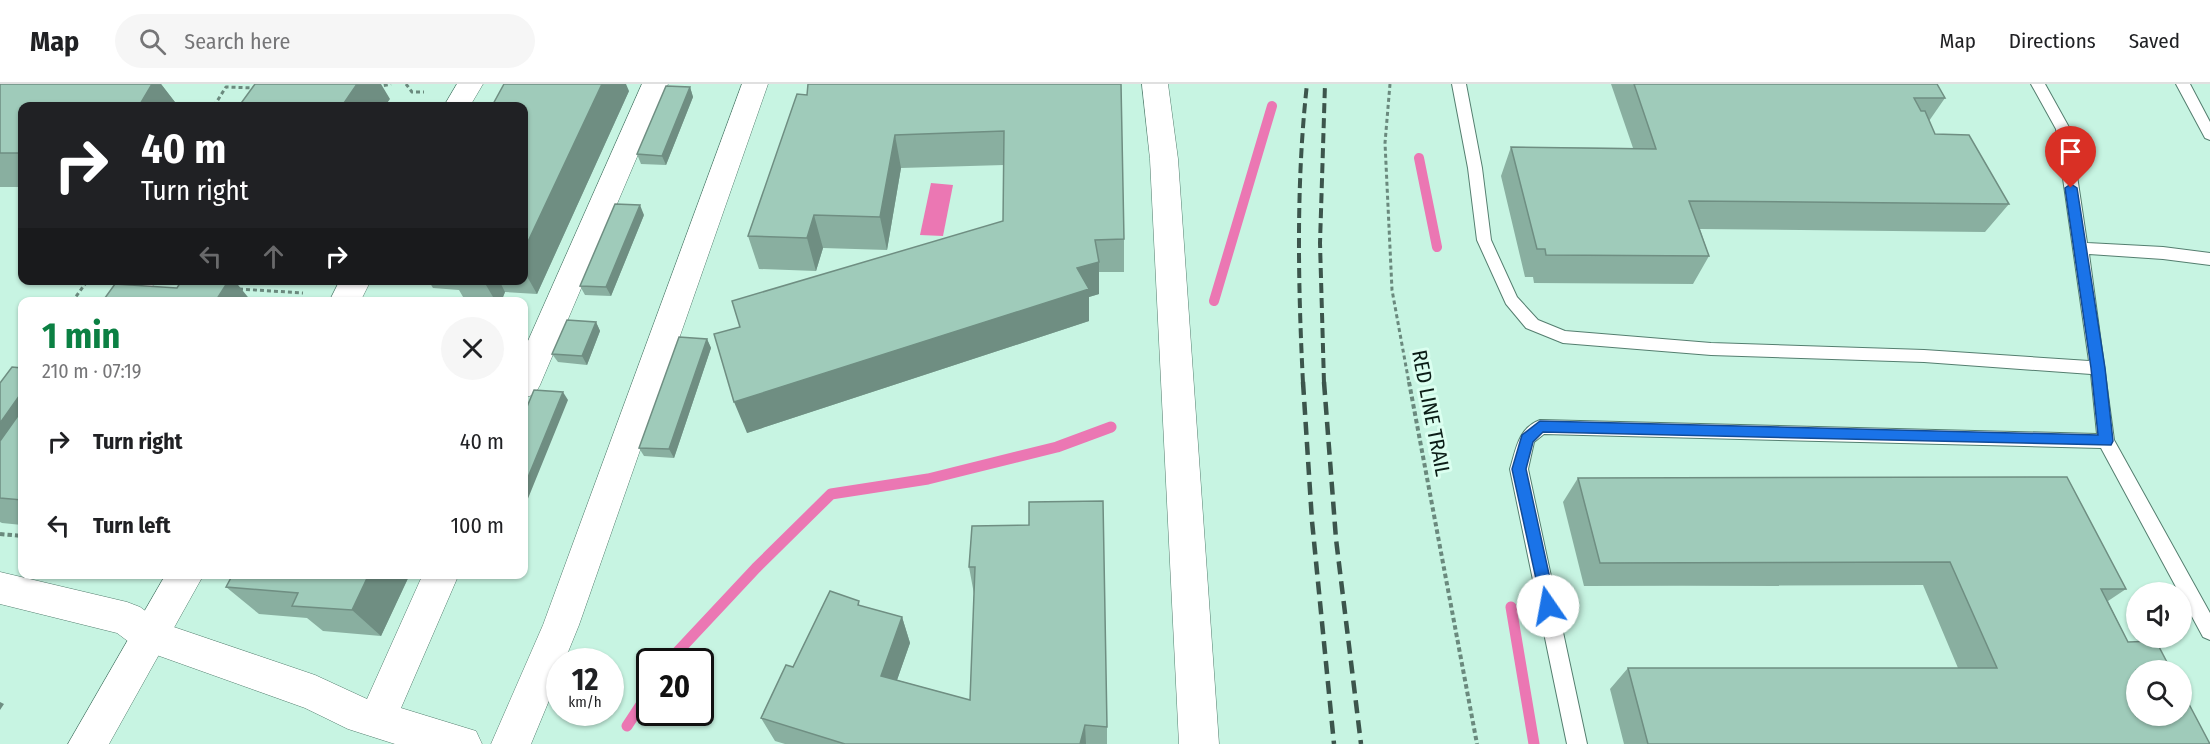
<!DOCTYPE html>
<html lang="en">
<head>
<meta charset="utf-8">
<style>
  body { margin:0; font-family:"Fira Sans Condensed",sans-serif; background:#f6f6f6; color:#202124; height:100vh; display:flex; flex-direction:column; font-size:22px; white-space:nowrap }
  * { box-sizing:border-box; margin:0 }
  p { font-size:20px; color:#757577 }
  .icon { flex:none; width:33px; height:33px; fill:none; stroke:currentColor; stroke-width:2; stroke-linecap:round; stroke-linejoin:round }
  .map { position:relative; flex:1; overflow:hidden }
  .side { position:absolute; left:18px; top:213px; width:510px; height:282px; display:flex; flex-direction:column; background:#fff; border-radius:12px; box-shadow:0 2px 4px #0004 }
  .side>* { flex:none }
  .hud { position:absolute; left:18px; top:18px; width:510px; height:183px; border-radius:12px; box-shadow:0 2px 4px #0004; background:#202124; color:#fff; overflow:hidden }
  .fabs { position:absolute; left:2126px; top:498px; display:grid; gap:12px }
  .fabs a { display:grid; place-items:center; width:66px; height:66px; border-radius:50%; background:#fff; box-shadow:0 2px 4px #0004; font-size:30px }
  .speed { position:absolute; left:546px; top:564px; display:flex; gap:12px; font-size:30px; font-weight:700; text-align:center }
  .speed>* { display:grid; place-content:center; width:78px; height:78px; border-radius:50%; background:#fff; box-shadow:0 2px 4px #0004; line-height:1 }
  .speed small { font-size:15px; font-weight:400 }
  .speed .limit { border:3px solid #111; border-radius:9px; background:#fff; color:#111 }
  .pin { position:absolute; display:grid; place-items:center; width:51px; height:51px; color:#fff; margin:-62px -26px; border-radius:50% 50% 50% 0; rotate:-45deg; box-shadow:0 0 6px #0007 }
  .pin .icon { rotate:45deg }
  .me { position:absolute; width:66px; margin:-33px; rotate:348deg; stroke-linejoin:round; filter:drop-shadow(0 0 4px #0008) }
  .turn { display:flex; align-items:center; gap:21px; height:126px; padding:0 24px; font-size:27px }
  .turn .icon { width:78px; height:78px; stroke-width:2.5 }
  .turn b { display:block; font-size:42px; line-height:51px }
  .lanes { display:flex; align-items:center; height:57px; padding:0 24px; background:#0003; justify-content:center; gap:30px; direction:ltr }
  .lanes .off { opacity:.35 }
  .round { display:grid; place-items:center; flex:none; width:63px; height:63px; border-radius:32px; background:#f6f6f6 }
  .headline { display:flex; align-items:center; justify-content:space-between; height:102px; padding:0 24px }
  h1 { font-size:36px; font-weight:700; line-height:45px; color:#0b8043 }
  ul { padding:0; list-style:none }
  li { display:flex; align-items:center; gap:18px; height:84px; padding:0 24px }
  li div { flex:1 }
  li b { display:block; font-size:22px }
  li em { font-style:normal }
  header { display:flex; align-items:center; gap:36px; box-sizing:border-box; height:84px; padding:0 30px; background:#fff; border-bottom:2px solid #e0e0e0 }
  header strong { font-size:28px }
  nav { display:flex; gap:33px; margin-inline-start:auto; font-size:21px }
  .search { width:420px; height:54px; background:#f6f6f6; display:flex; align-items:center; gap:15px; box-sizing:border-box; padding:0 21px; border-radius:33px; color:#757577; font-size:22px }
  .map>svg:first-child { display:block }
  .water { fill:#eb77b3 }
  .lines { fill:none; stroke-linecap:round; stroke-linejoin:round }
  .stream-far1 { stroke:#eb77b3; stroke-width:10 }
  .stream { stroke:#eb77b3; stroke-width:11 }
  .service-casing { stroke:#547e6f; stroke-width:2 }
  .minor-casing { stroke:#547e6f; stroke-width:1 }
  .tertiary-casing { stroke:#547e6f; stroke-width:1 }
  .path-far1 { stroke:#6a897d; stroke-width:3; stroke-dasharray:4 3; stroke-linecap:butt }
  .path { stroke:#6a897d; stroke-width:4; stroke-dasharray:4.5 3; stroke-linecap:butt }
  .service { fill:#fff; fill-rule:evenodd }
  .minor { fill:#fff; fill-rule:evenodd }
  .tertiary { fill:#fff; fill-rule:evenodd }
  .rail-far1 { stroke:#3c554c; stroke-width:4; stroke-dasharray:10 5; stroke-linecap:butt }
  .rail { stroke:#3c554c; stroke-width:4.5; stroke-dasharray:13 7; stroke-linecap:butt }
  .wall { fill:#89afa0 }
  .shaded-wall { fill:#6f8e82 }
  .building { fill:#9fcbba; stroke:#6f8e82; stroke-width:1.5 }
  .route { fill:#1a73e8; stroke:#114b97; stroke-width:1.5 }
  .labels { text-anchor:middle; stroke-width:6; stroke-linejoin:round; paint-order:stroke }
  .street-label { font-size:21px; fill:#0b1d17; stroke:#dbfff0 }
</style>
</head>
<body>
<header>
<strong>Map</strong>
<div class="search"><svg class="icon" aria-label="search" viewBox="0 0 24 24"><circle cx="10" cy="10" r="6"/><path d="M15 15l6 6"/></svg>Search here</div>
<nav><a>Map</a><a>Directions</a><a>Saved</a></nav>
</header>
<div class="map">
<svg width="2210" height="660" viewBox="0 0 2210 660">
  <rect width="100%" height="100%" fill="#c7f4e2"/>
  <path class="water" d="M931 99 953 101 943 152 920 151Z"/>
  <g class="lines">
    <path class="stream-far1" d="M1419 74 1437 163
      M1214 217 1272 22"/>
    <path class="stream" d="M1511 523 1534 660
      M668 578 756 484 831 410 928 395 1057 363 1111 343
      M627 642 650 607"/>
    <g class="service-casing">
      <path id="service" d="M1452 0H1466L1482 84 1491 156 1517 213 1538 236 1565 247 1711 259 1924 266 2089 277 2056 45 2031 0H2045L2070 45 2087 159 2163 163 2210 169V181L2163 175 2089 170 2114 356 2210 529V556L2203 553 2101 364 1544 350 1534 358 1528 385 1587 660H1567L1510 385C1516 366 1518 344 1540 336L2097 350 2091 290 1924 278 1711 271 1563 259 1526 244 1506 220 1477 156 1468 84Z
        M2176 0H2190L2210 38V56L2205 54Z"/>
    </g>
    <g class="minor-casing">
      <path id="minor" d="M642 0H668L540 301 535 310 524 314V266Z
        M742 0H768L579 541 564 578H560V590L531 660H491L543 541Z
        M1142 0H1168L1178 75 1219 660H1179L1150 75Z
        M124 196H156L143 218H111Z
        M0 488 127 518 140 523 162 539 315 591 367 615 423 490H459L401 624 476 647 482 660H395L348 645 305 624 137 564 117 549 0 520Z"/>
    </g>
    <g class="tertiary-casing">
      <path id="tertiary" d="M457 0H483L470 22H444Z
        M340 196H371L360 218H329Z
        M166 490H204L109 660H68Z"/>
    </g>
    <path class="path-far1" d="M406 0 412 8H424
      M1390 0 1385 59 1392 206 1409 299
      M377 3 391 0
      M214 22 226 3 255 4
      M239 205 303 209
      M72 218 88 196"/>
    <path class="path" d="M1409 298 1477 660
      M0 450 22 452"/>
    <use href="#service" class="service"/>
    <use href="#minor" class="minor"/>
    <use href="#tertiary" class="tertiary"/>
    <path class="rail-far1" d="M1303 299C1298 200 1296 99 1307 0
      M1324 299 1320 159 1325 0"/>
    <path class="rail" d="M1303 298 1312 437 1334 660
      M1324 298 1336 455 1361 660"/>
  </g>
  <path class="wall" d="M0 0H161L178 22H22V103H0Z
    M1121 0 1124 155V188H1099V210L1089 213V237L747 349 740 243 1003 137 1004 81 901 84 887 166 823 164 816 187 759 185 748 152 807 11Z
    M1611 0H1937L1945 14 1929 37 1935 50 2009 120 1985 148 1700 145 1709 172 1693 200 1534 199 1533 193H1525L1501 92 1511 63 1633 64Z
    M690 3 693 13 666 81 641 80 637 70Z
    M629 7 537 210 505 208 501 218H466L459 206 433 204 428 196H524V22Z
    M644 131 611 212 585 211 580 202Z
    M596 238 600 247 587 281 558 278 552 270Z
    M707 255 711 264 674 374 644 372 639 364Z
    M22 284V441L2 439 0 438V299Z
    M1578 394 2126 505 2108 517 2128 558 2210 660H1624L1610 605 1628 584H1958L1923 501 1584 502 1563 418Z
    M972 442 1107 643V660H785L775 657 761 634 793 583 861 522 902 533 910 559 897 596 970 616 974 510 969 483Z
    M410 490 381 552 323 547 307 534 259 530 226 503Z"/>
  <path class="shaded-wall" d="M152 0H161L178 22H139Z
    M357 0H381L390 15 385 22H342Z
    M602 0H626L629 7 537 210 524 187V166Z
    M690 3 693 13 666 81 662 72Z
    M895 51 901 84 887 166 880 133Z
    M640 121 644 131 611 212 606 203Z
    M814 131 823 164 816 187 807 154Z
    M1099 178V210L1089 213V237L747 349 734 318 1077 184Z
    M229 196H234L252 218H215Z
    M483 196H499L505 208 501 218H496Z
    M596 238 600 247 587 281 582 272Z
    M707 255 711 264 674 374 669 365Z
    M22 308V331L0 363V339Z
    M563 308 568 316 527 417 524 413V403Z
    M369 490H410L381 552 352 526Z
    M902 533 910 559 890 616 881 592Z
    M0 618 4 620 0 626Z
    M1085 641 1086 660H1080Z"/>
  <path class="building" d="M0 0H152L139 22H22V69H0Z
    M255 0H357L342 22H239Z
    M504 0H602L524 166V22H492Z
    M808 0H1121L1124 155 1095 156 1099 178 1077 184 1089 205 734 318 714 250 740 243 732 217 1003 137 1004 47 895 51 880 133 814 131 807 154 748 152 797 10 807 11Z
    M1634 0H1937L1945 14H1914L1921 27H1925L1935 50 1969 51 2009 120 1689 117 1709 172 1546 171 1545 165H1537L1511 63 1656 65Z
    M666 2 690 3 662 72 637 70Z
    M615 120 640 121 606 203 580 202Z
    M182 196H229L215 218H102L115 200 177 204Z
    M432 214 464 216 463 218H430Z
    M567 236 596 238 582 272 552 270Z
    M679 253 707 255 669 365 639 364Z
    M12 283 22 284V308L0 339V299Z
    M534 306 563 308 524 403V330Z
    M22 326V416L0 414V357Z
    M2067 393 2126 505H2101L2128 558 2156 557 2171 586H2136V632H2181V605L2210 660H1648L1628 584H1997L1950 478 1600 479 1578 394Z
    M1103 417 1107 643 1085 641 1080 660H845L761 634 786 581 793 583 830 507 859 517 858 521 902 533 881 592 970 616 975 483H969L972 442 1029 441V418Z
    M233 490H369L352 526 292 522 298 509 226 503Z"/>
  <path class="route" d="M2071 100 2077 104 2105 284 2113 357 2111 361 1543 348 1533 358 1526 385 1556 522 1553 527 1548 529 1543 527 1512 385 1522 351 1540 337 2098 351 2091 284 2065 104Z"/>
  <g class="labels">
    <g class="street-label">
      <text transform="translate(1431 329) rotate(79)" y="7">RED LINE TRAIL</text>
    </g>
  </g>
</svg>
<div class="fabs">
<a><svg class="icon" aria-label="sound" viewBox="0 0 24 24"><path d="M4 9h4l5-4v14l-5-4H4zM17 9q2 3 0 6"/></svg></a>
<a><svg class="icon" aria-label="search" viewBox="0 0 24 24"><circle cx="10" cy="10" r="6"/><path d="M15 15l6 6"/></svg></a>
</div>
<div class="speed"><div>12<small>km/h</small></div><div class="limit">20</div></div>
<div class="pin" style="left:2071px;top:104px;background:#d93025"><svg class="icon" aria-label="arrive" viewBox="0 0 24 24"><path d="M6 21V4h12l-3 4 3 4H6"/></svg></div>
<svg class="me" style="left:1548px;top:522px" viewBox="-20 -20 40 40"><circle r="19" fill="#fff"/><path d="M0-13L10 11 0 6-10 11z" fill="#1a73e8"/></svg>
<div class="hud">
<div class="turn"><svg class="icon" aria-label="right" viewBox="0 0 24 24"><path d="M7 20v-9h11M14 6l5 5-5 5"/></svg><div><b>40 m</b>Turn right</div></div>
<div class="lanes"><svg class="icon off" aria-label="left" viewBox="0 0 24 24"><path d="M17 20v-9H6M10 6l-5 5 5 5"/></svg><svg class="icon off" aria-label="ahead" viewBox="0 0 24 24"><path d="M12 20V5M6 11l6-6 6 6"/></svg><svg class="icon" aria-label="right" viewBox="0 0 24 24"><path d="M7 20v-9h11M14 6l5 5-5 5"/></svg></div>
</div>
<section class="side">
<div class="headline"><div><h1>1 min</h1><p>210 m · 07:19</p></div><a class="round"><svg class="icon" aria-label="close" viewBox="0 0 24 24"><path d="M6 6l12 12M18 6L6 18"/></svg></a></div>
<ul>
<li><svg class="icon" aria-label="right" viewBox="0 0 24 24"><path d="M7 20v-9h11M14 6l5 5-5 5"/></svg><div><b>Turn right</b></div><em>40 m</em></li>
<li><svg class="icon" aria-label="left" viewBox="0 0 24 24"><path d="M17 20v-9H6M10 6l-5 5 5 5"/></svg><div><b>Turn left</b></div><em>100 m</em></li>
</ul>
</section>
</div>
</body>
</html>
